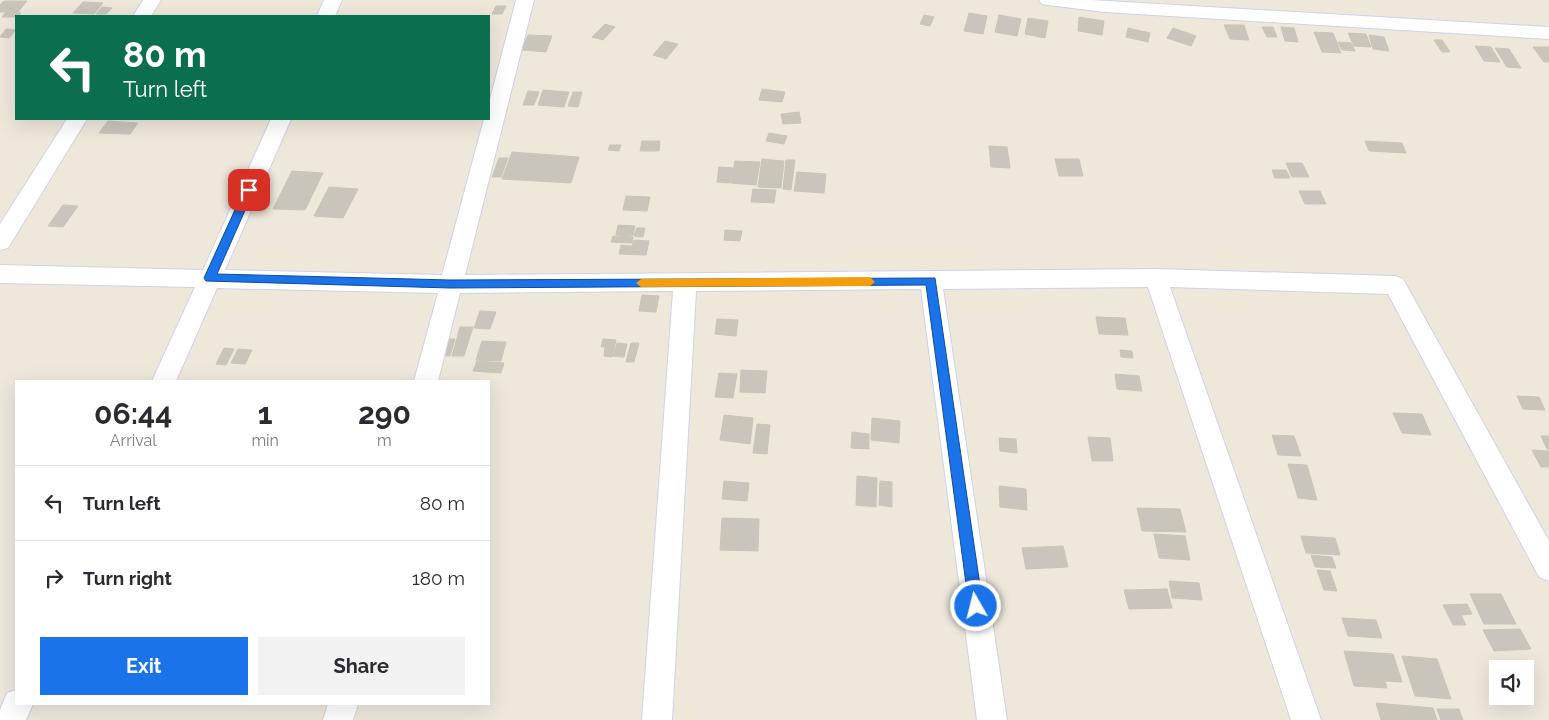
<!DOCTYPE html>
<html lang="en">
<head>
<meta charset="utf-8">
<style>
  body { margin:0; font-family:Raleway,sans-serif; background:#f2f2f3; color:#2b2b33; height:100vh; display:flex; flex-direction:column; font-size:19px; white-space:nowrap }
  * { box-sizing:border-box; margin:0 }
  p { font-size:16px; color:#7c7c81 }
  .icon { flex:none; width:28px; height:28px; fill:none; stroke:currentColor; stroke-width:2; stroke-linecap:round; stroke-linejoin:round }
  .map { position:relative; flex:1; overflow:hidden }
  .drawer { position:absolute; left:15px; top:380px; width:475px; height:325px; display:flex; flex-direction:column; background:#fff; border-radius:0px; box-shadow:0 5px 20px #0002 }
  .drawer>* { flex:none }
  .top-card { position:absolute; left:15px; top:15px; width:475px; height:105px; border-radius:0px; box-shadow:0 5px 20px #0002; background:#0b6e4f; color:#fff; overflow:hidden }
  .tools { position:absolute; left:1489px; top:660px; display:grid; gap:10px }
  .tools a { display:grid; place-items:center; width:45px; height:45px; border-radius:0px; background:#fff; box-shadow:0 5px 20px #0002; font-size:25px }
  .pin { position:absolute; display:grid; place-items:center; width:42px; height:42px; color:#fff; margin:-21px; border-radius:10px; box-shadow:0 2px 8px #0006 }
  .me { position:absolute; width:55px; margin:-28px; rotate:352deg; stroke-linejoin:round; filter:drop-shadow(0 0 4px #0008) }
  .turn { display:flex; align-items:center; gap:18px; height:105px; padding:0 25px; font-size:22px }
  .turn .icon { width:65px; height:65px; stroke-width:2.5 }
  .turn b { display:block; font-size:35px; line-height:42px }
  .eta { display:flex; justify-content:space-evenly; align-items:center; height:85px; text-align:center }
  .eta b { font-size:30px; font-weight:700; line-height:35px }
  .action { display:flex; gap:10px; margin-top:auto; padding:10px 25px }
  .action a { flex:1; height:58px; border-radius:0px; background:#1a73e8; color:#fff; font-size:20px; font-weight:700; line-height:58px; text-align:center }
  .action a+a { background:#f2f2f3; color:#2b2b33 }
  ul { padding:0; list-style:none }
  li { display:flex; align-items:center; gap:15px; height:75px; padding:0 25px; border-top:1px solid #e1e1e2 }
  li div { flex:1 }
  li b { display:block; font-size:19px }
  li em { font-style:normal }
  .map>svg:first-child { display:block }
  .building { fill:#c9c5bb; stroke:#c9c5b5 }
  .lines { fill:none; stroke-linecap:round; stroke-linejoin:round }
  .street-casing { stroke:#d0d1e5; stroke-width:2 }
  .street { fill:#fff; fill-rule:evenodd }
  .route { fill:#1a73e8; stroke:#114b97 }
  .slow { fill:#f59e0b }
</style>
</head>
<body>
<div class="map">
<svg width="1549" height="720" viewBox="0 0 1549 720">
  <rect width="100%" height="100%" fill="#eee8db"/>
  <path class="building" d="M4 1H27L18 12H0V5Z
    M83 2 103 3 94 14 73 13Z
    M496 6H506L502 14H492Z
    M102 7 112 8 106 14H96Z
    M6 12 21 13 16 17H2Z
    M969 13 987 16 983 34 964 31Z
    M924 15 934 17 930 26 920 24Z
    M999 15 1021 19 1017 36 995 32Z
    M1079 17 1104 21 1102 35 1078 31Z
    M1028 18 1048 21 1045 38 1025 34Z
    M605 24 615 27 603 40 592 37Z
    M1224 25H1244L1249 40 1230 39Z
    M1262 27H1273L1277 37H1267Z
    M1281 27 1294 28 1298 42 1285 41Z
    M1128 28 1150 33 1148 42 1126 37Z
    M1173 28 1196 36 1191 46 1167 38Z
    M6 29 16 30 9 38 0 37Z
    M1314 32 1333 33 1341 53 1322 52Z
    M1348 33 1366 34 1371 47 1354 46Z
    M528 35 552 36 546 52 521 50Z
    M1369 35 1384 37 1389 51 1373 49Z
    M1434 40H1442L1450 52H1442Z
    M665 41 678 44 666 59 653 55Z
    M1338 42 1351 43 1355 51 1342 50Z
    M1475 46 1491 47 1500 62 1484 61Z
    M1533 47H1549V62H1544Z
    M1495 48 1509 49 1521 68 1507 67Z
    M762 89 785 92 782 102 759 100Z
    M543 90 569 92 564 107 538 105Z
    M528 91 539 92 534 105H523Z
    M573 92H582L578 107 568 106Z
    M799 112 801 123 783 124 781 114Z
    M108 121 138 123 130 134 99 133Z
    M769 133 787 136 784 144 766 141Z
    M642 141H660L659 151H640Z
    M1365 141 1402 143 1406 153 1369 151Z
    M610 145H621L619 151 608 150Z
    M989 146 1007 147 1010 168 991 167Z
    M512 152 579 157 571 183 502 179Z
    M499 158H508L501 177H492Z
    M762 159 784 161 781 188 758 187Z
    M1055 159H1079L1083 176H1059Z
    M786 160H795L791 190 783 189Z
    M735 161 760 162 756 185 731 183Z
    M1286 163H1302L1309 177H1292Z
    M719 167 733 168 730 183 717 182Z
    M1272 170H1286L1290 178H1275Z
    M292 171 323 173 305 210 273 209Z
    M797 172 826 174 824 193 794 191Z
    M329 187 358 189 343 218 314 216Z
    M753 189 776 190 774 203 751 202Z
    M1299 191H1320L1326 204H1305Z
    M626 196 650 197 647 211 623 210Z
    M63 205 78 206 63 227 48 226Z
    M618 225 635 226 633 236 616 235Z
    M637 228H645L643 237 634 236Z
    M725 230 742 231 740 241 724 240Z
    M613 236 633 237 632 243 611 242Z
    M634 240 649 241 646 255 619 254 621 245 632 246Z
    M642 295 659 296 656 312 639 311Z
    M480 311 496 312 490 329 474 328Z
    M1096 317 1125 318 1128 335 1099 334Z
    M717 319 738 320 736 336 715 334Z
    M460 327H473L464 356H452Z
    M441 339H455L450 356 436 355Z
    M603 339 616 340 612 357 604 356 605 347H601Z
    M482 341 506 342 501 361 476 360Z
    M617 343 627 344 624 357 613 356Z
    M631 343H639L634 362H626Z
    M224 348 234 349 226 365 216 364Z
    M238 349 252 350 245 364 231 363Z
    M1120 350 1132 351 1133 358 1121 357Z
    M477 361 504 363 501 373 473 371Z
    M741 370 767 371 765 393 740 392Z
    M719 373 737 374 733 398 715 397Z
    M1115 374 1139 376 1142 391 1117 389Z
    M1517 396 1539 397 1545 410 1523 409Z
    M1393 413 1422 414 1431 435 1402 433Z
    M724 415 753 418 750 444 720 440Z
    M872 418 900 421 899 443 871 440Z
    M757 424 770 425 767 454 753 453Z
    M852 432 869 434V449L851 448Z
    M1272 435 1294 436 1301 456 1278 455Z
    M1541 436H1549V449H1547Z
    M1088 437 1110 438 1113 461H1092Z
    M999 438 1016 439 1017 453 1000 451Z
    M1532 450 1549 451V467H1541Z
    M1288 464 1307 465 1317 500 1298 498Z
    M857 476 877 478 876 507 856 505Z
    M724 481 749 483 747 501 722 499Z
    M880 481 892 482V507L879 505Z
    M999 486 1026 489 1027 510 1000 507Z
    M1137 508 1180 509 1186 532 1142 531Z
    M722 518 759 519 758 551 720 550Z
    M1154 534 1185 536 1190 560 1159 558Z
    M1301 536 1335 538 1340 555 1306 553Z
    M1063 546 1068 567 1026 569 1022 548Z
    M1311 555 1332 557 1336 568 1315 567Z
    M1317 570 1330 571 1337 591 1324 590Z
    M1169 581 1199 583 1202 600 1172 598Z
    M1167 589 1172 608 1129 609 1124 590Z
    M1470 594H1501L1516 624H1484Z
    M1467 604 1472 614 1461 615 1466 625H1453L1443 605Z
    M1342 618 1376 620 1382 638 1348 636Z
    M1520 629 1531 649 1494 651 1483 630Z
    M1344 651 1393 654 1402 682 1385 681 1387 688 1354 686Z
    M1402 656 1437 659 1451 699 1415 696Z
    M1376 703 1433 708 1437 720H1381Z
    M1437 709H1459L1463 720H1441Z"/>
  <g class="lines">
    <g class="street-casing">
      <path id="street" d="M143 0H161L151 16H133Z
        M324 0H342L335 16H317Z
        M516 0H534L465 275 1156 269 1395 276 1403 279 1549 541V581L1539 577 1388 294 1170 287 1321 720H1291L1148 287 943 289 1007 720H977L921 289 696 291 672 720H642L673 291 460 293 438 381H414L438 293 217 288 176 381H152L195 287 0 283V265L203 270 271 119H291L225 270 442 275 484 119H489V103Z
        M1039 0H1091L1549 27V39L1105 12 1048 5 1042 4Z
        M67 119H87L8 248 0 250V224Z
        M16 690V704H33L26 720H0V710L7 693Z
        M328 704H358L353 720H323Z"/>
    </g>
    <use href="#street" class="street"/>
  </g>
  <path class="route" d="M249 187 254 190 217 274 450 280 935 278 983 606 981 610 976 612 971 610 969 606 926 285 450 288 206 281 204 278 244 190Z"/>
  <path class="slow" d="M870 277 875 282 870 286 641 287 636 283 641 279Z"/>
</svg>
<div class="tools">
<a><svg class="icon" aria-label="sound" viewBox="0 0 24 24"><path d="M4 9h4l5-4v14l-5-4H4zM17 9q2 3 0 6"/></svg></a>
</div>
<div class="pin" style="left:249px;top:190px;background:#d93025"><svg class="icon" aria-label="arrive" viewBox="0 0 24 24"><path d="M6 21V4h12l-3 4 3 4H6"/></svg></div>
<svg class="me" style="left:976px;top:606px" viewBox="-20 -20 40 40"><circle r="17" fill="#1a73e8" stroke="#fff" stroke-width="3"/><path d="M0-11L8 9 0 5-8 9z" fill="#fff"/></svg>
<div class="top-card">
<div class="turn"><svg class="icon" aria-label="left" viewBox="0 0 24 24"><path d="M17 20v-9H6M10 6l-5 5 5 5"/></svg><div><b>80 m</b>Turn left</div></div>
</div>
<section class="drawer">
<div class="eta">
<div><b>06:44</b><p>Arrival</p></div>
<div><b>1</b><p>min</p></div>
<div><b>290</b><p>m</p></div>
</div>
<ul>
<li><svg class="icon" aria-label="left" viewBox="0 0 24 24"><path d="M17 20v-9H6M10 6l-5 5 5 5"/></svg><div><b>Turn left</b></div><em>80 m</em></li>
<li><svg class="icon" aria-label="right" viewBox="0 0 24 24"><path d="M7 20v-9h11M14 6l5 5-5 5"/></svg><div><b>Turn right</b></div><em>180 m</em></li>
</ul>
<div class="action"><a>Exit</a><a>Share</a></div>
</section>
</div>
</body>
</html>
